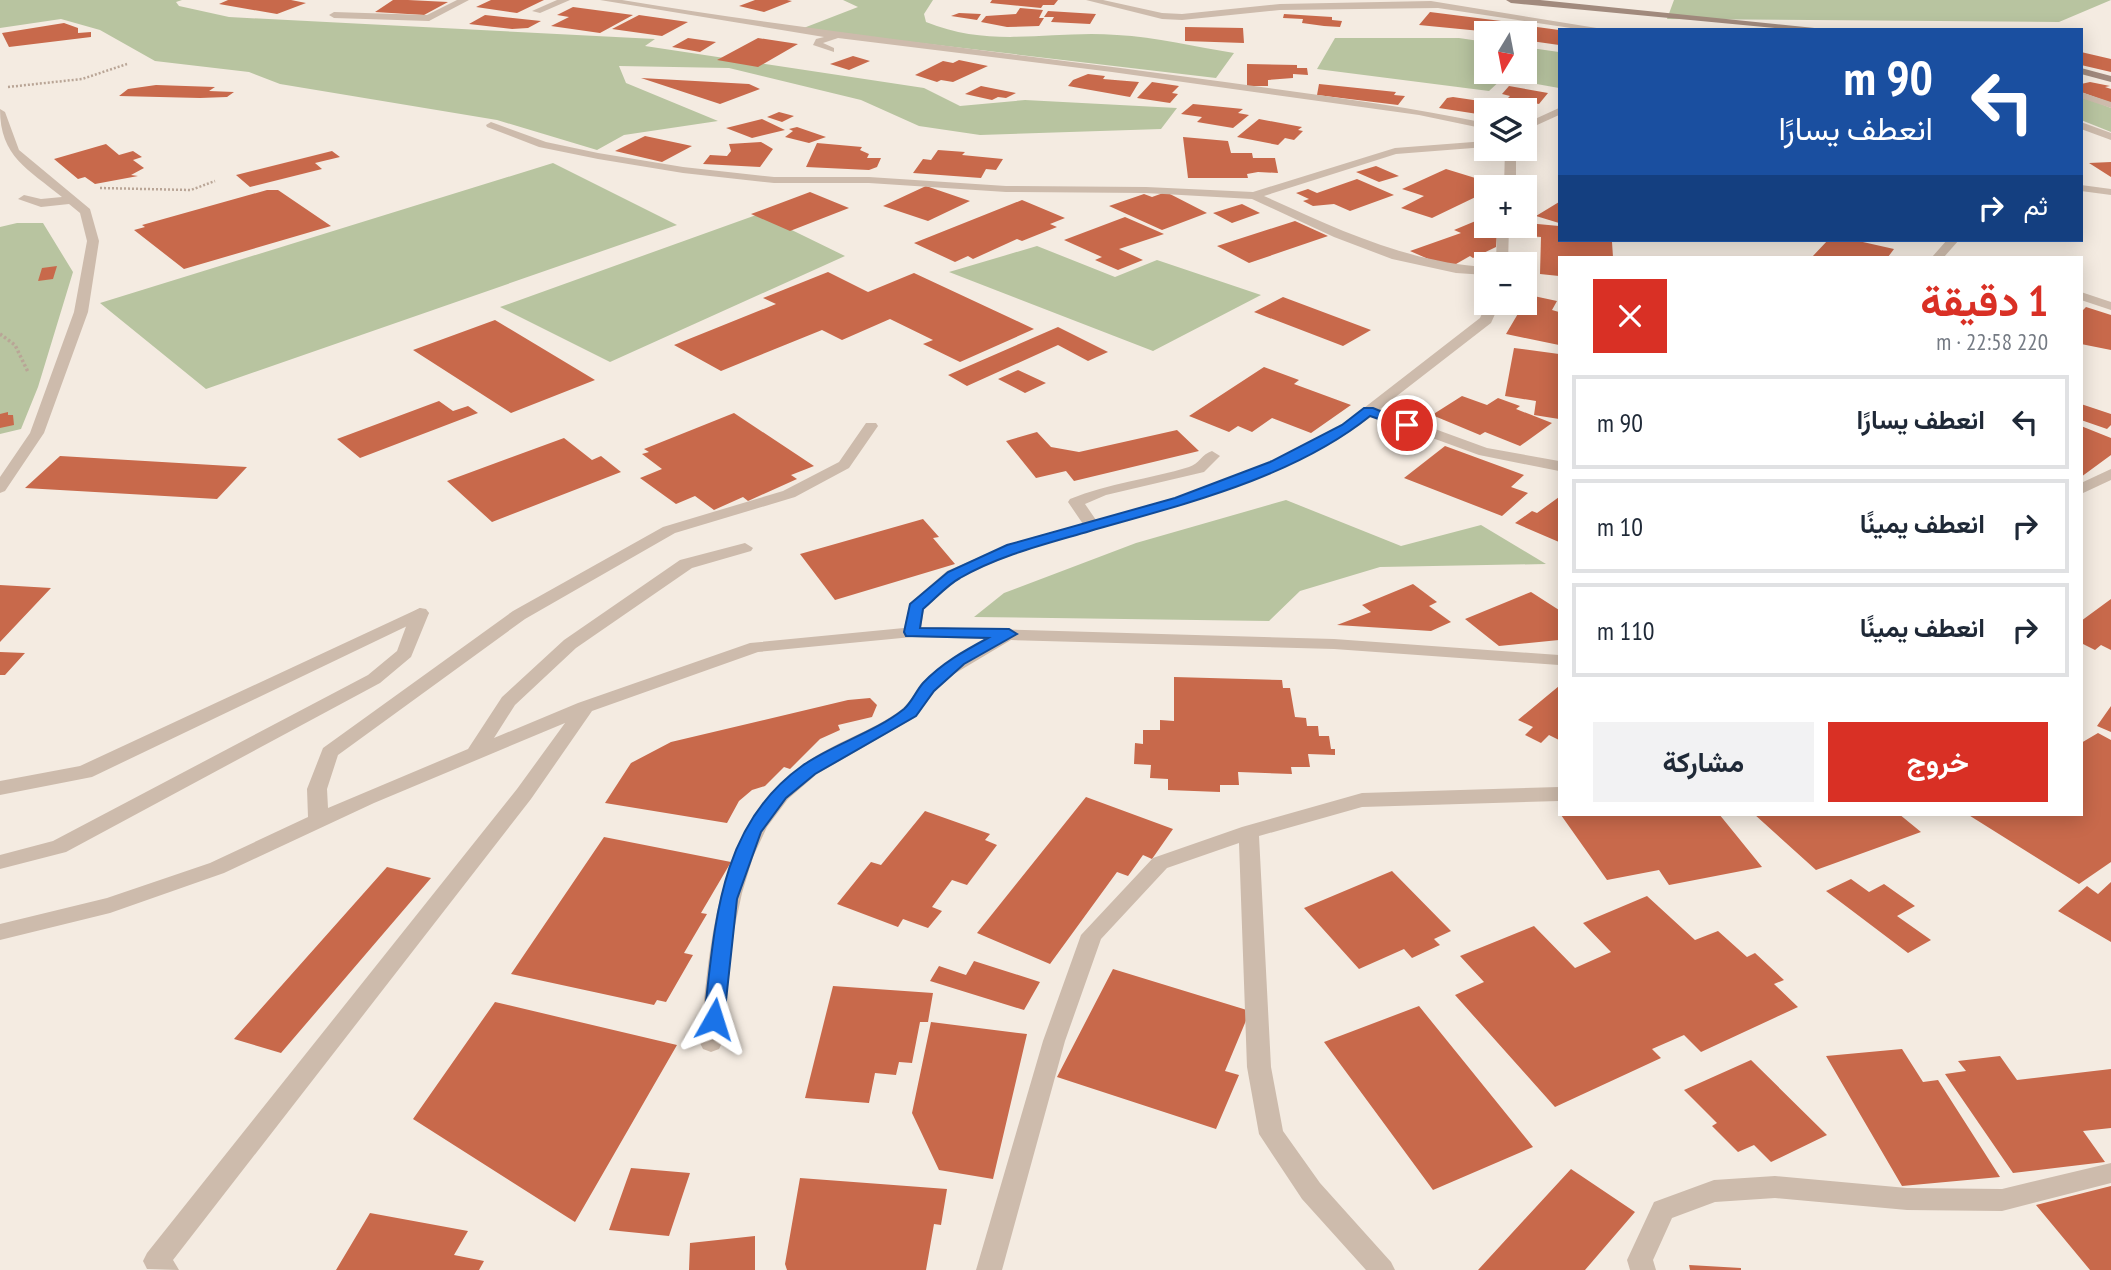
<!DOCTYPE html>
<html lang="ar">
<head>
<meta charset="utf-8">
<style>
  body { margin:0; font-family:"PT Sans Narrow",Vazirmatn,sans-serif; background:#f2f2f3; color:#1f2937; direction:rtl; height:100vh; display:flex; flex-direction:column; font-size:26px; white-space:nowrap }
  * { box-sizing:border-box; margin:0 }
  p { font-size:23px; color:#747a83 }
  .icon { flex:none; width:38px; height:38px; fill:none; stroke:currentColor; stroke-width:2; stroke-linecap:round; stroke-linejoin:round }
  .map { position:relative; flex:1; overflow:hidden; direction:ltr }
  .sheet { position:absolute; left:1558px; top:256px; width:525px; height:560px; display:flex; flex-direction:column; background:#fff; border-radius:0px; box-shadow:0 4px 18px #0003; direction:rtl }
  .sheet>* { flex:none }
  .banner { position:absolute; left:1558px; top:28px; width:525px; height:214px; border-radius:0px; box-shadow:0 4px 18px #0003; direction:rtl; background:#1a4fa0; color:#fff; overflow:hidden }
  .needle { width:46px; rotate:190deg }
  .buttons { position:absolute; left:1474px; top:21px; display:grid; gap:14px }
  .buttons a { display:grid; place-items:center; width:63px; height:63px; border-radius:0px; background:#fff; box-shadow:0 4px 18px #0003; font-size:35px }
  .pin { position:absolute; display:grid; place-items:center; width:60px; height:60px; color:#fff; margin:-30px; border:4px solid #fff; border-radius:50%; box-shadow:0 2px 7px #0007 }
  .me { position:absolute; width:77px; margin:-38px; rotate:6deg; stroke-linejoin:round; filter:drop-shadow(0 0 5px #0008) }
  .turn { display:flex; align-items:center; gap:24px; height:147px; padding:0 35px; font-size:32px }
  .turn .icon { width:91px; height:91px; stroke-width:2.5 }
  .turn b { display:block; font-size:49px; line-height:60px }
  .then { display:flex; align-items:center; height:66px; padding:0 35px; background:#0003; gap:14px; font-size:26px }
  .round { display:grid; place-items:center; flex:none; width:74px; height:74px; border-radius:0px; background:#f2f2f3 }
  .headline { display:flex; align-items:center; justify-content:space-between; height:119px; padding:0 35px }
  h1 { font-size:42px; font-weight:700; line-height:52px; color:#d93025 }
  .action { display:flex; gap:14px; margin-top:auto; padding:14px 35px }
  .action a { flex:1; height:80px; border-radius:0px; background:#d93025; color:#fff; font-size:28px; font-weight:700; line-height:80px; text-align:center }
  .action a+a { background:#f2f2f3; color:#1f2937 }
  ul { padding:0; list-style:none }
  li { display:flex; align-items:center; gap:21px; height:94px; margin:0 14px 10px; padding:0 21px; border:4px solid #e0e1e3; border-radius:0px }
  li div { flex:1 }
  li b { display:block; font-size:26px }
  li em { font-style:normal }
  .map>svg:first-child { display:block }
  .green { fill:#b8c4a0 }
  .building { fill:#c8694b }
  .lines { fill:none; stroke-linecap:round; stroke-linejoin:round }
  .path-far1 { stroke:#b9a596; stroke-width:2.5; stroke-dasharray:2 2; stroke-linecap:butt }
  .path { stroke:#b9a596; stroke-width:3.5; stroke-dasharray:2.5 2.5; stroke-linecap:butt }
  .lane { fill:#cdbbac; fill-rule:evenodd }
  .street { fill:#cdbbac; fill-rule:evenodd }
  .secondary { fill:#a18a7d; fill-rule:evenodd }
  .route { fill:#1a73e8; stroke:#114b97; stroke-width:2 }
</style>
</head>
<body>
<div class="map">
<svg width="2111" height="1270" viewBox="0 0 2111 1270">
  <rect width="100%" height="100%" fill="#f4ebe1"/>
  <path class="green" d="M0 0H182L176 2 179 6 229 17 655 39 645 46 924 88 960 106 1025 100 1177 108 1161 129 980 135 919 126 861 100 729 68 619 66 626 83 718 121 624 135 597 150 497 120 280 84 249 72 155 61 100 30 61 19 0 28Z
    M843 0H933L924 14 926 22C992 49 1049 30 1117 35 1156 37 1196 47 1234 53L1216 78 801 29 858 7Z
    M1674 0H2111L2059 22 1667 19Z
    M1335 38H1459L1486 42V72H1524V47L1559 52V88L1503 78 1489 91 1317 69Z
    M2084 97 2111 108V132L2081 120V98Z
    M553 163 677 225 206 389 100 303Z
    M759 214 845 256 610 362 500 307Z
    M17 223H43L73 272 38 387 21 429 0 434V227Z
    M1037 246 1115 277 1157 260 1261 295 1153 351 949 272Z
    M1286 500 1401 546 1481 525 1546 564 1380 567 1300 591 1269 621 974 617 1004 593 1136 543Z"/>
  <path class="building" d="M228 0H291L306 3 277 14 219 4Z
    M393 0H408L448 2 424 15 375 12Z
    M491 0H544L517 13 476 7Z
    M755 0H787L792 1 764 12 739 6Z
    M992 0H1058L1054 5H1043L1041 8 990 3Z
    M573 7 633 15 600 33 551 26 569 17 557 15Z
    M1020 8 1043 10 1039 18H1044L1039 26 1007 27 981 22 986 16 1016 14Z
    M1048 11 1096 14 1090 24 1051 22 1054 17H1044Z
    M1430 12 1509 22 1501 33 1419 25Z
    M959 13 981 14 977 20 951 16Z
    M1284 14 1332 17V20L1342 21 1340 27 1324 26 1302 23 1303 19 1283 18Z
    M485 15 541 21 528 28 512 29 469 24Z
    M639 15 688 22 662 36 612 29Z
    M64 23 78 28V33L91 32V37L9 47 2 33Z
    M1515 24 1559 30V45L1524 40V33H1507Z
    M1185 27 1243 28 1244 43 1185 41Z
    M688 38 716 42 700 52 672 47Z
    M758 38 798 44 758 67 717 60Z
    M2081 52 2111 59V72L2081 65Z
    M853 56 870 61 849 70 830 64Z
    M959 60 988 66 953 82 941 80 937 82 915 75 943 61 953 63Z
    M1247 64 1297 65V68H1307L1308 75 1293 74V78L1268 80V86H1247Z
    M1088 74 1105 76 1103 79 1139 82 1130 97 1068 86 1073 80Z
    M641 78 749 84 760 89 720 104Z
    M1152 82 1179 86 1172 93 1178 94 1170 103 1137 98Z
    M2090 82 2110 86 2105 87 2111 89V103L2081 92V84Z
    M1319 84 1396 92 1394 95 1405 96 1398 105 1317 95Z
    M156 85 215 87 209 91 234 92 227 97 200 98 119 96 128 89Z
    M981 86 1016 93 1006 98 998 97 992 100 965 94Z
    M1509 86 1548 93 1539 104 1508 98 1510 96 1502 94Z
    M1453 97 1534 109 1524 123V110H1486V121L1481 120 1484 115 1439 108 1447 98Z
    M1193 104 1243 109 1238 113 1249 115 1233 128 1197 122 1202 117 1181 114Z
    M779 112 794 116 782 122 767 117Z
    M762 119 785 130 752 138 726 128Z
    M1259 119 1302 127 1298 130 1303 131 1294 140 1285 138 1278 145 1237 137Z
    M797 127 826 137 809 143 785 137 793 131 789 129Z
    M645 136 692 146 662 162 615 151Z
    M1183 137 1228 141 1231 153H1252L1253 158H1275L1278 173 1258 172 1247 174 1248 178H1188Z
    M761 142 773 149 760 167 703 164 710 155 727 156 731 151 729 144Z
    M817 143 862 147 860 150 869 154 867 158H881L877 167 869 170 806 167Z
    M106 144 119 155 133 151 142 157 133 160 144 168 131 175 138 176 95 184 85 177 78 179 54 159Z
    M938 150 965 152 962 155 1003 159 996 170 986 169 981 178 913 173 923 159 931 160Z
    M332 151 340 157 315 163 322 169 250 187 236 175Z
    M2111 162V177L2089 163Z
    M1376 166 1399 176 1379 182 1356 172Z
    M1446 169 1498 185 1486 187V192L1432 218 1401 208 1424 196 1402 189Z
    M1357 179 1394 195 1350 211 1334 204 1313 206 1303 201 1309 199 1296 193 1308 189 1317 193Z
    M926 186 970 201 928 221 883 206Z
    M267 190H278L331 226 184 269 134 230 145 227 142 225Z
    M810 192 849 208 790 231 751 214Z
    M1166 192 1207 213 1162 230 1109 206 1144 194 1152 197Z
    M1022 200 1065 218 1050 224 1057 227 1022 241 1017 239 973 259 968 256 955 262 914 243Z
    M1559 202V223L1536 216Z
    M1242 204 1260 213 1232 223 1213 213Z
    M1125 217 1164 234 1119 249 1143 260 1118 270 1095 260 1102 257 1064 240Z
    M1478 220 1486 226H1496L1489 229 1497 234 1496 247 1473 258 1470 256 1449 268 1410 251 1461 233 1454 230Z
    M1295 221 1328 236 1249 263 1217 246Z
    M1527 223 1559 226V240L1612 242 1613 257H1559V276L1540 274 1541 237 1527 236Z
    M1828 240H1854L1894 249 1888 257H1812Z
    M57 266 53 279 38 281 42 268Z
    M828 272 868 292 914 273 1034 329 960 362 923 344 933 340 890 319 842 340 822 330 721 371 674 345 776 304 763 298Z
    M1529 295 1557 301 1552 310 1559 312V345L1506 334Z
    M1283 297 1371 330 1343 346 1254 312Z
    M2086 307 2111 315V350L2081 344V312Z
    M495 320 595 380 511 413 413 350Z
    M1058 327 1108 352 1088 361 1058 345 967 386 948 375Z
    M1514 348 1559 354V419L1534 415 1536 401 1505 396Z
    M1264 367 1299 380 1294 384 1351 405 1311 433 1272 418 1252 432 1238 426 1229 432 1189 416Z
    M1018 370 1046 383 1025 393 998 379Z
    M1462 396 1487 405 1498 398 1520 406 1516 409 1552 423 1520 446 1485 432 1480 435 1432 415Z
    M439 401 453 411 468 406 478 413 360 458 337 439Z
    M2081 404 2111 414V425L2107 429 2081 420Z
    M8 412V415H13L14 425 0 428V414Z
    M734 413 814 466 791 475 797 479 748 501 743 497 714 510 695 496 676 504 640 478 662 469 642 454 649 452 644 449Z
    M2081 426 2111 438V455L2081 477Z
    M1177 430 1199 451 1074 481 1066 471 1036 478 1006 441 1037 432 1051 447 1079 452Z
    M564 438 592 460 601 456 621 472 492 522 447 481Z
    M1445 446 1524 475 1511 487 1528 493 1502 516 1404 478Z
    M60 456 247 467 217 499 25 488Z
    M1559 497V542L1515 523 1532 511 1537 513Z
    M923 519 939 537 933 538 955 564 835 600 800 554Z
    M1413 584 1437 602 1429 606 1451 622 1431 631 1337 625 1371 612 1362 605Z
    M0 585 51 588 0 642Z
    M1531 592 1559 610V640L1499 646 1465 619Z
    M2111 599V650L2101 645 2095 650 2081 643V621Z
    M0 652 25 653 5 675H0Z
    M1174 677 1282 680 1283 688H1290L1295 717 1306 718 1307 726H1318L1319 736H1329L1331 749H1335V755L1308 754 1310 767H1291L1292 774 1238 772 1239 785H1220V792L1168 790V779L1150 778 1151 765 1134 764 1135 743 1143 744V730H1160V720L1174 721Z
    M1559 686V740L1549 735 1541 743 1525 735 1533 727 1518 720Z
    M870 698 877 705 872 717 838 725 840 730 820 739 790 769 784 767 765 786 752 790 739 801 727 823 605 803 631 763 671 742 848 700Z
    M2111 706V732L2097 726Z
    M2098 733 2111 740V862L2079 884 1967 814H2081V743Z
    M1086 797 1173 829 1152 859 1143 855 1128 876 1117 872 1050 964 977 933Z
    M925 811 990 834 985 840 997 845 967 885 952 880 932 907 942 911 928 928 903 919 898 927 837 904 871 862 881 865Z
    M1719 814 1762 867 1669 885 1659 870 1607 880 1561 815Z
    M1754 814H1899L1921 832 1816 870Z
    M604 837 731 862 701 913 707 914 684 953 693 955 666 1002 657 1000 654 1005 511 974Z
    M387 867 431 878 281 1053 234 1039Z
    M1392 871 1451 931 1434 939 1440 945 1412 958 1404 949 1359 969 1304 908Z
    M1851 879 1869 892 1884 884 1915 906 1897 916 1931 940 1908 953 1826 891Z
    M2111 882V942L2058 911 2087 886 2098 894Z
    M1647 896 1695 940 1718 931 1747 957 1755 953 1784 980 1774 984 1798 1007 1701 1052 1684 1035 1652 1049 1661 1058 1555 1107 1455 995 1484 982 1460 956 1534 926 1575 968 1611 952 1583 923Z
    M974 961 1040 982 1024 1010 930 981 939 966 966 975Z
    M1113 969 1250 1011 1225 1071 1239 1075 1216 1129 1057 1077Z
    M833 986 933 993 928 1022H920L912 1063 899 1062 896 1075 875 1073 869 1103 805 1098Z
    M495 1002 677 1045 575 1222 413 1119Z
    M1419 1006 1533 1147 1433 1190 1324 1042Z
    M931 1022 1027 1034 993 1179 939 1170 912 1113Z
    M1902 1049 1923 1082 1938 1080 2000 1177 1902 1186 1826 1056Z
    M2000 1056 2017 1080 2111 1069V1128L2083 1131 2105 1162 2013 1173 1945 1074 1966 1071 1958 1061Z
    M1751 1060 1827 1135 1771 1162 1754 1145 1738 1152 1712 1126 1717 1123 1684 1090Z
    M631 1168 690 1173 669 1236 609 1230Z
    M1571 1169 1635 1212 1585 1270H1478Z
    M800 1178 947 1189 941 1225 934 1224 926 1270H787L785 1264Z
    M2111 1186V1270H2090L2036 1205Z
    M370 1213 468 1231 454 1255 484 1261 479 1270H336Z
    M755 1236V1270H689L690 1243Z
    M1689 1265 1741 1268V1270H1690Z"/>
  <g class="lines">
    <path class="path-far1" d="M8 87 82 79 127 64
      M100 188 191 190 215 181"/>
    <path class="path" d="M0 334 15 345 28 372"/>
    <path class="lane" d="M420 608 426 609 429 613 426 617 92 777 0 795V781L80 766Z"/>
    <path class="street" d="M457 0H469L429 21 334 18 329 15 334 12 427 15Z
      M557 0H570L540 13 532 11Z
      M600 0H622C822 33 1024 54 1225 82 1312 94 1399 105 1486 123V129L1419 115 1112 72 838 38 823 43 834 48V52L813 45 816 39 824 37Z
      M1086 0H1103L1162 13 1182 14 1280 4 1431 1 1609 30H1584L1438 8 1280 10 1182 20 1162 19Z
      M2081 92 2111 102V108L2081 98Z
      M1559 108V115L1524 131V124Z
      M0 109 5 112 19 150 90 209 99 241 88 312 44 433 5 491 0 493V477L30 433 74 312 87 241 80 213 69 204 41 207 18 199 24 195 41 199 62 197C28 169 0 157 0 109Z
      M491 122 546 142 598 153 683 167 774 177H869L1006 186 1146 187 1253 192 1395 148 1486 141V147L1396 154 1264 196C1337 229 1406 262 1486 267V275L1456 273 1392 259 1334 237 1252 199 1146 193 1006 192 869 183H774L683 173 598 159 539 147 487 127 486 125Z
      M2081 122 2111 133V140L2081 129Z
      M1505 149H1516V187H1504Z
      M2081 185 2111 189V195L2081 191Z
      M1497 226H1509L1508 264H1496Z
      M1947 240H1959L1944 257H1932Z
      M2081 292 2111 302V310L2081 300Z
      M1487 303H1500L1491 323 1380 409 1487 448 1559 461V471L1479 455 1372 416C1298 473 1200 500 1112 525 1061 540 1008 552 961 578 948 585 936 599 924 609L921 627 1334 639 1559 655V665L1334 649 1011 640 954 674 937 689 914 718 817 774 788 799 767 827 753 857 742 893 734 930 722 1043 719 1049 711 1052 703 1049 700 1043C710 943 715 829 804 764 834 742 871 732 901 710 911 702 916 690 925 681 942 663 964 651 986 639L912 637 758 652 592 711 531 799 173 1260 179 1270 147 1269 143 1261 147 1253 517 789 565 723 374 803 224 873 110 913 0 940V924L107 898 210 863 308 817 307 789 323 748 513 611 663 527 783 491 839 462 866 423H876L878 426 849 468 795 497 675 533 525 619 338 755 327 789 328 808 468 749 502 697 564 640 680 560 745 543 753 548 751 551 692 568 576 648 515 705 494 738 578 703 750 643 904 628 910 603 947 571 1006 546 1083 524 1068 502 1070 499C1109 483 1150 479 1189 467 1199 464 1202 454 1212 451L1220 456 1204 472 1106 495 1085 504 1096 520 1174 498 1270 462 1342 425 1480 318Z
      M2111 469V480L2081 494V483Z
      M420 608 429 613 411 657 380 683 66 852 0 869V855L53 841 368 675 397 651 411 613Z
      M1559 787V801L1362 807 1259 836 1271 1067 1283 1131 1320 1183 1391 1262 1395 1270H1366L1302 1199 1259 1134 1247 1067 1239 843 1167 868 1101 939 1065 1041 1002 1270H976L1043 1041 1081 935 1153 858 1242 827 1362 793Z
      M2111 1163V1183L2002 1211 1907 1210 1775 1198 1715 1202 1672 1218 1653 1260 1656 1270H1630L1627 1260 1654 1202 1714 1180 1775 1176 1907 1188 2002 1189Z"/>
    <path class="secondary" d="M1506 0H1540L1834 30H1797L1511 3Z
      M2081 68 2111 76V82L2081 74Z"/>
  </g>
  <path class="route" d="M1364 408H1373L1414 425 1407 429 1370 416C1293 478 1184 504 1090 531 1046 544 1000 555 960 578 947 585 935 599 923 609L920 628 1009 629 1017 634 964 664 934 691 916 716 815 774 786 798 761 832 737 899 724 1019 721 1025H707L704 1019C715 926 718 826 802 766 833 744 874 733 904 709 912 702 916 691 923 683 942 663 964 651 988 638L906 636 904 632 910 604 948 572 1007 545 1175 498 1270 462 1342 425Z"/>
</svg>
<div class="buttons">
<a><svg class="needle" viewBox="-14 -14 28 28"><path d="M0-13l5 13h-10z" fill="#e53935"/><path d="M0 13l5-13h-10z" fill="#747a83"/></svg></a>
<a><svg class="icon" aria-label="layers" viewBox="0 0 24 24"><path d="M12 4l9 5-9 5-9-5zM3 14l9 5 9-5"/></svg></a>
<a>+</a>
<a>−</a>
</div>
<div class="pin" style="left:1407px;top:425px;background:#d93025"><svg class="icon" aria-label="arrive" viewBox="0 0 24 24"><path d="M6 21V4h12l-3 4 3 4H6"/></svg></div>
<svg class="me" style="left:714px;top:1019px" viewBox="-20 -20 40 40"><path d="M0-17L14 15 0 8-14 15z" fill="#1a73e8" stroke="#fff" stroke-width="4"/></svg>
<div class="banner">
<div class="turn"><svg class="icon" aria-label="left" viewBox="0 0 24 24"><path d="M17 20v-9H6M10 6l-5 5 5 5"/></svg><div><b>90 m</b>انعطف يسارًا</div></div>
<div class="then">ثم<svg class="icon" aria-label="right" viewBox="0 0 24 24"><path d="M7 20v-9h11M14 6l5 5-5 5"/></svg></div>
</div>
<section class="sheet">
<div class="headline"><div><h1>1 دقيقة</h1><p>220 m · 22:58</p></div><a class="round" style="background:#d93025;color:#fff"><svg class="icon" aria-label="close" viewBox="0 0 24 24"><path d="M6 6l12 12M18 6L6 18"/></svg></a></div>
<ul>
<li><svg class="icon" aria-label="left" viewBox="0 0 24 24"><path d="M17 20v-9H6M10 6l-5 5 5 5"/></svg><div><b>انعطف يسارًا</b></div><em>90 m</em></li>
<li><svg class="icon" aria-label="right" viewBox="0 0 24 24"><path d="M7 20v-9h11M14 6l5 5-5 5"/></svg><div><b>انعطف يمينًا</b></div><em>10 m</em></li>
<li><svg class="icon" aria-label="right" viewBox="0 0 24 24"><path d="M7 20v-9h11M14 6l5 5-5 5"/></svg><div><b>انعطف يمينًا</b></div><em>110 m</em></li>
</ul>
<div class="action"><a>خروج</a><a>مشاركة</a></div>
</section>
</div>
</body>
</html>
